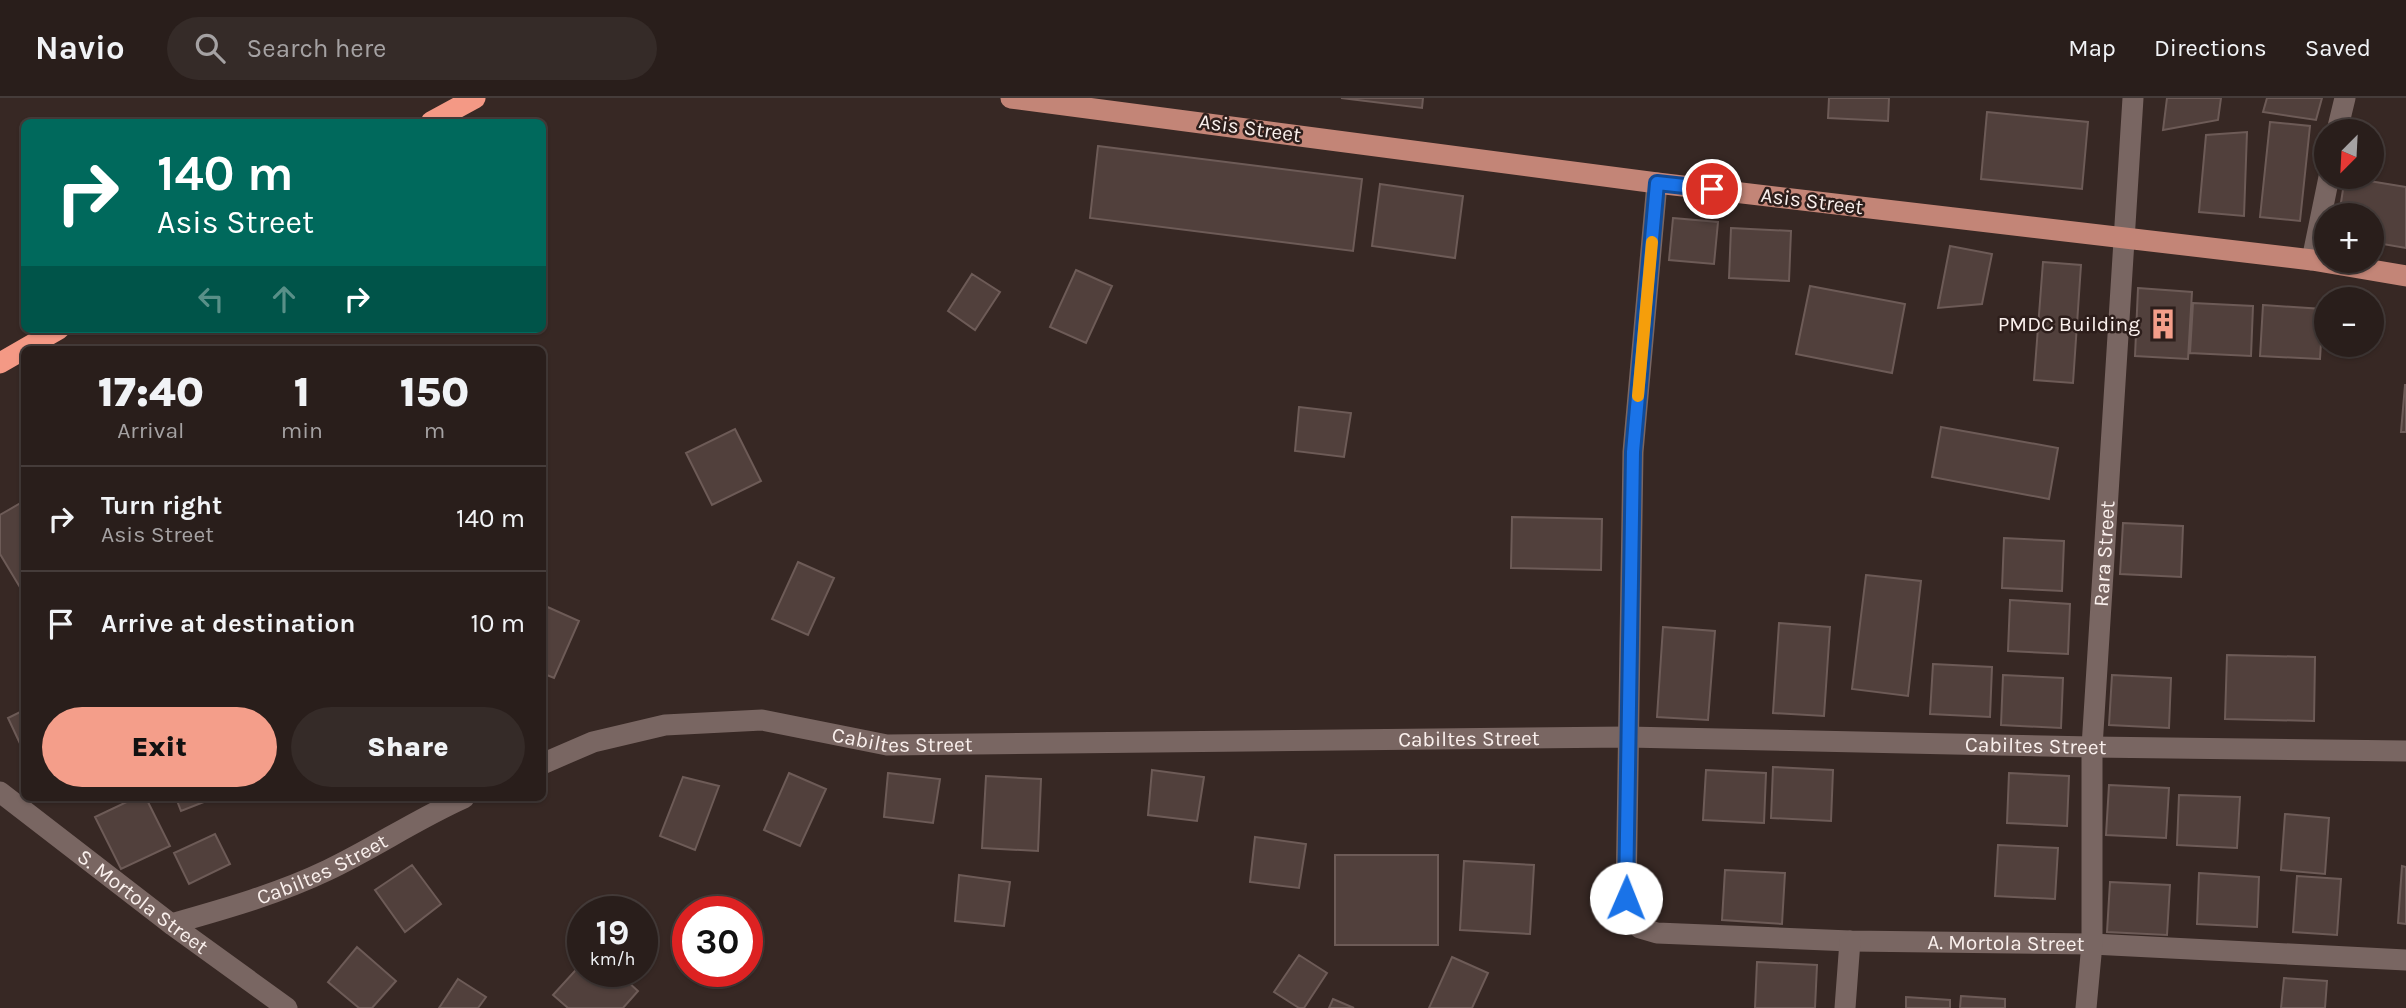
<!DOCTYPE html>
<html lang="en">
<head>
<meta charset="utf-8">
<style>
  body { margin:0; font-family:Karla,sans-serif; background:#352b28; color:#f1f3f6; height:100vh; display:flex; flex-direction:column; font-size:26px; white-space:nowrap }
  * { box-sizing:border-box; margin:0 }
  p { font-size:23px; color:#a5a2a3 }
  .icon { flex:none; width:38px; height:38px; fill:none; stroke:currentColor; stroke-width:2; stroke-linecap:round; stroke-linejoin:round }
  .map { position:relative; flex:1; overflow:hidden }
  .panel { position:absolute; left:21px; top:248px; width:525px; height:455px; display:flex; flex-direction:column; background:#291e1b; border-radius:10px; box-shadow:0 2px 5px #0004,0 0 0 2px #453c3a }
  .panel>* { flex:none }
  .hud { position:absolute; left:21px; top:21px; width:525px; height:214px; border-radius:10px; box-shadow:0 2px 5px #0004,0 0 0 2px #453c3a; background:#00695c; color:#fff; overflow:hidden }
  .needle { width:46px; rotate:204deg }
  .tools { position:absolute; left:2314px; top:21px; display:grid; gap:14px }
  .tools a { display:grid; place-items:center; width:70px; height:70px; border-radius:50%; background:#291e1b; box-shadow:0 2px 5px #0004,0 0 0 2px #453c3a; font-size:35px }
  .speed { position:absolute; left:567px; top:798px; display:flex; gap:14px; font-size:35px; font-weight:700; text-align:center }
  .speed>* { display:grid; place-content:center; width:91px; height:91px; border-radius:50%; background:#291e1b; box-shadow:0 2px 5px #0004,0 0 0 2px #453c3a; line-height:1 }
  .speed small { font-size:18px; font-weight:400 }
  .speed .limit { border:10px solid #d22; background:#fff; color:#111 }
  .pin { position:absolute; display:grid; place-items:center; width:60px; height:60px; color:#fff; margin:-30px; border:4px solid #fff; border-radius:50%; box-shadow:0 2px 7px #0007 }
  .me { position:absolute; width:77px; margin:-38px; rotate:1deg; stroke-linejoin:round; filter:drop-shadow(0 0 5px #0008) }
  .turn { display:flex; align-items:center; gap:24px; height:147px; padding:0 21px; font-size:32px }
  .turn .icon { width:91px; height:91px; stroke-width:2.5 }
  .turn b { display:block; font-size:49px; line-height:60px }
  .lanes { display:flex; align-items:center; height:66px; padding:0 21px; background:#0003; justify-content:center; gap:35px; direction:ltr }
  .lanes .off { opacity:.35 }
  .eta { display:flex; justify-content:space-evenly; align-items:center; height:119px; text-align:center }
  .eta b { font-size:42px; font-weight:800; line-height:49px }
  .action { display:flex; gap:14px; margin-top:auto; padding:14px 21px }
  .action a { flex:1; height:80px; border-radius:42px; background:#f49e8a; color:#111; font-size:28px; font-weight:800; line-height:80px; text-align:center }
  .action a+a { background:#352b28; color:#f1f3f6 }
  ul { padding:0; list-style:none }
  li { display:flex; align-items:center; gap:21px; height:105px; padding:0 21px; border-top:2px solid #453c3a }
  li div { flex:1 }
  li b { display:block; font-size:26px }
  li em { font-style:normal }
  header { display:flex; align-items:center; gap:42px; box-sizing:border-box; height:98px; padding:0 35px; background:#291e1b; border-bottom:2px solid #453c3a }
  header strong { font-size:33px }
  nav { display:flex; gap:38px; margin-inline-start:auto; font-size:24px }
  .search { width:490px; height:63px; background:#352b28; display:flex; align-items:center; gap:18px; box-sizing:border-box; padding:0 24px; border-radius:38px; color:#a5a2a3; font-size:26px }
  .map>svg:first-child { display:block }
  .building { fill:#51403c; stroke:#6d5b57; stroke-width:2 }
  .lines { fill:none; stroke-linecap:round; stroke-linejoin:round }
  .minor { stroke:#796662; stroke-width:21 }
  .major { stroke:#c38577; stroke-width:21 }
  .highway { stroke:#f49985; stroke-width:21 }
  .route-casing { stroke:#114b97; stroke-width:18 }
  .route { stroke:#1a73e8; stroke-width:12 }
  .slow { stroke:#f59e0b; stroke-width:12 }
  .labels { text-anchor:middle; stroke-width:5; stroke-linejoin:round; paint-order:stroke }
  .street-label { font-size:21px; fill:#faf0ed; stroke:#2d1e1b }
  .poi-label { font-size:21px; fill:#faf0ed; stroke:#2d1e1b; text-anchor:end }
</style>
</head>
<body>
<header>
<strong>Navio</strong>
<div class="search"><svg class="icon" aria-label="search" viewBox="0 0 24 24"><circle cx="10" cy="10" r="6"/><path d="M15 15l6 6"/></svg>Search here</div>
<nav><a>Map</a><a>Directions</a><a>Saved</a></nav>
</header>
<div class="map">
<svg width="2406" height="910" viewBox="0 0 2406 910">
  <rect width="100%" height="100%" fill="#372824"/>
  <path class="building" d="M1341 0H1423L1422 10Z
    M1829 0H1889L1888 23 1828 20Z
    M2167 0H2221L2218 22 2163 32Z
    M2267 0H2322L2316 22 2263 14Z
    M1987 14 2088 24 2082 91 1981 81Z
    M2270 24 2310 28 2300 123 2260 119Z
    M2247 34 2244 118 2199 114 2206 37Z
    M1098 48 1362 81 1353 153 1090 120Z
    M2345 79 2406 89V150L2371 144V117H2339Z
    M1380 86 1463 98 1455 160 1372 148Z
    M1673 120 1718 124 1714 166 1669 162Z
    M1731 130 1791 133 1789 183 1729 180Z
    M1950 148 1992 156 1982 206 1938 210Z
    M2043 164 2081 167 2073 285 2034 282Z
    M1076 172 1112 188 1086 245 1050 229Z
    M972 176 1000 194 975 232 948 213Z
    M1810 188 1905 206 1892 275 1796 256Z
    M2138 190 2192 194 2188 261 2135 258Z
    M2193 205 2253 208 2251 258 2190 255Z
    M2263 207 2323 211 2320 261 2260 258Z
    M2405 287H2406V334H2401Z
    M1299 309 1351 315 1344 359 1295 353Z
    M1941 329 2058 350 2049 401 1932 379Z
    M735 331 761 383 712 407 686 355Z
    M24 403V488L21 491 0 456V417Z
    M1512 419 1602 421 1601 472 1511 470Z
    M2123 425 2183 428 2181 479 2120 476Z
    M2004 440 2064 443 2062 493 2002 490Z
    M798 464 834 480 808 537 772 521Z
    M1866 477 1921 483 1908 598 1852 591Z
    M2010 502 2070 506 2068 556 2008 553Z
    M543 507 579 523 554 580 542 575Z
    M1779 525 1830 529 1824 618 1773 615Z
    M1663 529 1715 533 1708 622 1657 619Z
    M2227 557 2315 559 2314 623 2225 621Z
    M1933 566 1992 569 1990 619 1930 616Z
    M2003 577 2063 580 2061 630 2001 627Z
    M2112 577 2171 580 2169 630 2109 627Z
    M24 612V654L8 620Z
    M1773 669 1833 672 1831 723 1771 720Z
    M1152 672 1204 679 1197 723 1148 717Z
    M1706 672 1766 675 1764 725 1703 722Z
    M789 675 826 691 800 748 764 732Z
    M888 675 940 681 933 725 884 719Z
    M2009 675 2069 678 2067 728 2007 725Z
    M986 678 1041 681 1038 753 982 750Z
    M683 679 719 688 695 752 660 738Z
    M2109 687 2169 690 2166 740 2106 737Z
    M2179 697 2240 699 2237 750 2177 747Z
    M135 700H146L170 748 121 771 95 719Z
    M176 700H214L181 713Z
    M2285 716 2329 720 2325 776 2281 772Z
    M215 736 230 766 189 786 174 755Z
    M1255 739 1306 746 1299 790 1250 784Z
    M1998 747 2058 750 2055 801 1995 798Z
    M1335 757H1438V847H1335Z
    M1464 763 1534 767 1530 836 1460 832Z
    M412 767 441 806 405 834 375 792Z
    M2402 768 2406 769V826L2398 825Z
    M1725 772 1785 775 1782 826 1722 822Z
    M2199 775 2259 779 2257 829 2197 826Z
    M959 777 1010 784 1004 828 955 823Z
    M2297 778 2341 781 2337 837 2293 834Z
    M2110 784 2170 787 2167 837 2107 834Z
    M357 849 396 883 372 910H359L328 884Z
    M1299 857 1327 875 1304 910H1299L1274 894Z
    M1452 859 1488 875 1472 910H1429Z
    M583 864V873H616L638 893 623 910H568L553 897Z
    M1757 864 1817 867 1815 910H1755Z
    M2284 880 2327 883 2325 910H2281Z
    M458 881 486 899 478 910H439Z
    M1961 898 2005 901V910H1960Z
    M1906 899 1950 902V910H1906Z
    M1333 901 1354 910H1329Z"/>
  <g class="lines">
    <g class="minor">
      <path d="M2337 33 2345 0"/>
      <path id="s1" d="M1657 85 1633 354 1626 800 1640 830 1657 835 1850 843 2092 846 2406 862"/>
      <path d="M2312 162 2329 79"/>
      <path id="s2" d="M542 666 593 644 665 627 762 622 887 647 1627 639 2092 649 2406 653"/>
      <path id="s3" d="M0 694 171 826 287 910"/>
      <path id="s4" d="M171 826C224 811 278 796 328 772 374 750 417 721 464 700"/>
      <path d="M1845 910 1850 843"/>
      <path id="s5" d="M2086 910 2092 846V649L2133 0"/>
    </g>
    <path class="major" d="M1011 0 1657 85 2312 162 2406 178"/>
    <path class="highway" d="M431 24 475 0
      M0 265 59 231"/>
  </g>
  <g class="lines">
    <g class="route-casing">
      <path id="route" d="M1626 800 1633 354 1657 85 1712 91"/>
    </g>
    <use href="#route" class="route"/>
    <path class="slow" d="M1638 298 1652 144"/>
  </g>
  <defs>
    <g id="building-bare" transform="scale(2.415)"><path d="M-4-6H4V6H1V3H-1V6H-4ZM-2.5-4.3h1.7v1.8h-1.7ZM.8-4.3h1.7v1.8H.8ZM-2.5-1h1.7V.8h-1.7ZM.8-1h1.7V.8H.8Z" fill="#f49e8a" stroke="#2d1e1b" stroke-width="2.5" paint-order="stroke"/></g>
  </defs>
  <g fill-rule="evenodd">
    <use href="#building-bare" x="2163" y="226"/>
  </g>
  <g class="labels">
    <g class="street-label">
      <text transform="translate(1250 30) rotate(8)" y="7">Asis Street</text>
      <text transform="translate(1812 103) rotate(7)" y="7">Asis Street</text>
      <text dy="7" stroke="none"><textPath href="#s5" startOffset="455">Rara Street</textPath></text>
      <text dy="7" stroke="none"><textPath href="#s2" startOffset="369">Cabiltes Street</textPath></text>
      <text dy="7" stroke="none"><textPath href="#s2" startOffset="936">Cabiltes Street</textPath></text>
      <text dy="7" stroke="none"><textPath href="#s2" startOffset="1503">Cabiltes Street</textPath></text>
      <text dy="7" stroke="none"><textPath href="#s4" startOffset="161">Cabiltes Street</textPath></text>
      <text dy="7" stroke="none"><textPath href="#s3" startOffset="180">S. Mortola Street</textPath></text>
      <text dy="7" stroke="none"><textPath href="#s1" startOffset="1116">A. Mortola Street</textPath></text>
    </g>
    <g class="poi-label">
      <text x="2140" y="233">PMDC Building</text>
    </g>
  </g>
</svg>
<div class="tools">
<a><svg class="needle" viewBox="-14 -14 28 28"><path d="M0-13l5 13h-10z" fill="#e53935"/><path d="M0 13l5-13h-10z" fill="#a5a2a3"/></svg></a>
<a>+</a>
<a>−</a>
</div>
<div class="speed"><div>19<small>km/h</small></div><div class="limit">30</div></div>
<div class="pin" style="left:1712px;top:91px;background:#d93025"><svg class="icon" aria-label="arrive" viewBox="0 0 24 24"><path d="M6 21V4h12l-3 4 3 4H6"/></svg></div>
<svg class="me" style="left:1626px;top:800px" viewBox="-20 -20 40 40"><circle r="19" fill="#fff"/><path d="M0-13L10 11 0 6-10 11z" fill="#1a73e8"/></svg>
<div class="hud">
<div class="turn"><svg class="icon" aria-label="right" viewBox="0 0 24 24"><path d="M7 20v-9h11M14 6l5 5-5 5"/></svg><div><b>140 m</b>Asis Street</div></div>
<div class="lanes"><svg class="icon off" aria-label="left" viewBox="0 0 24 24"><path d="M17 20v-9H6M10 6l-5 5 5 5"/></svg><svg class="icon off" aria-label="ahead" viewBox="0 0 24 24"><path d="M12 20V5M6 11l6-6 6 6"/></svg><svg class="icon" aria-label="right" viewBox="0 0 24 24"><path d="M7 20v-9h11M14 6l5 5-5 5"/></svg></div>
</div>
<section class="panel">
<div class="eta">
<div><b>17:40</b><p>Arrival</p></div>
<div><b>1</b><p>min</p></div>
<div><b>150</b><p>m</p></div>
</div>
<ul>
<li><svg class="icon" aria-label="right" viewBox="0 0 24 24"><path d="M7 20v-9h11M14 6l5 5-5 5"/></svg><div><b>Turn right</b><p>Asis Street</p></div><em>140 m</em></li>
<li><svg class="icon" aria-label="arrive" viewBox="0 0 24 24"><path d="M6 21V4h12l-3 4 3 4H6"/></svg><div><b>Arrive at destination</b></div><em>10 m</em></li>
</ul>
<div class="action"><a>Exit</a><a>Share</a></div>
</section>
</div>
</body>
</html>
